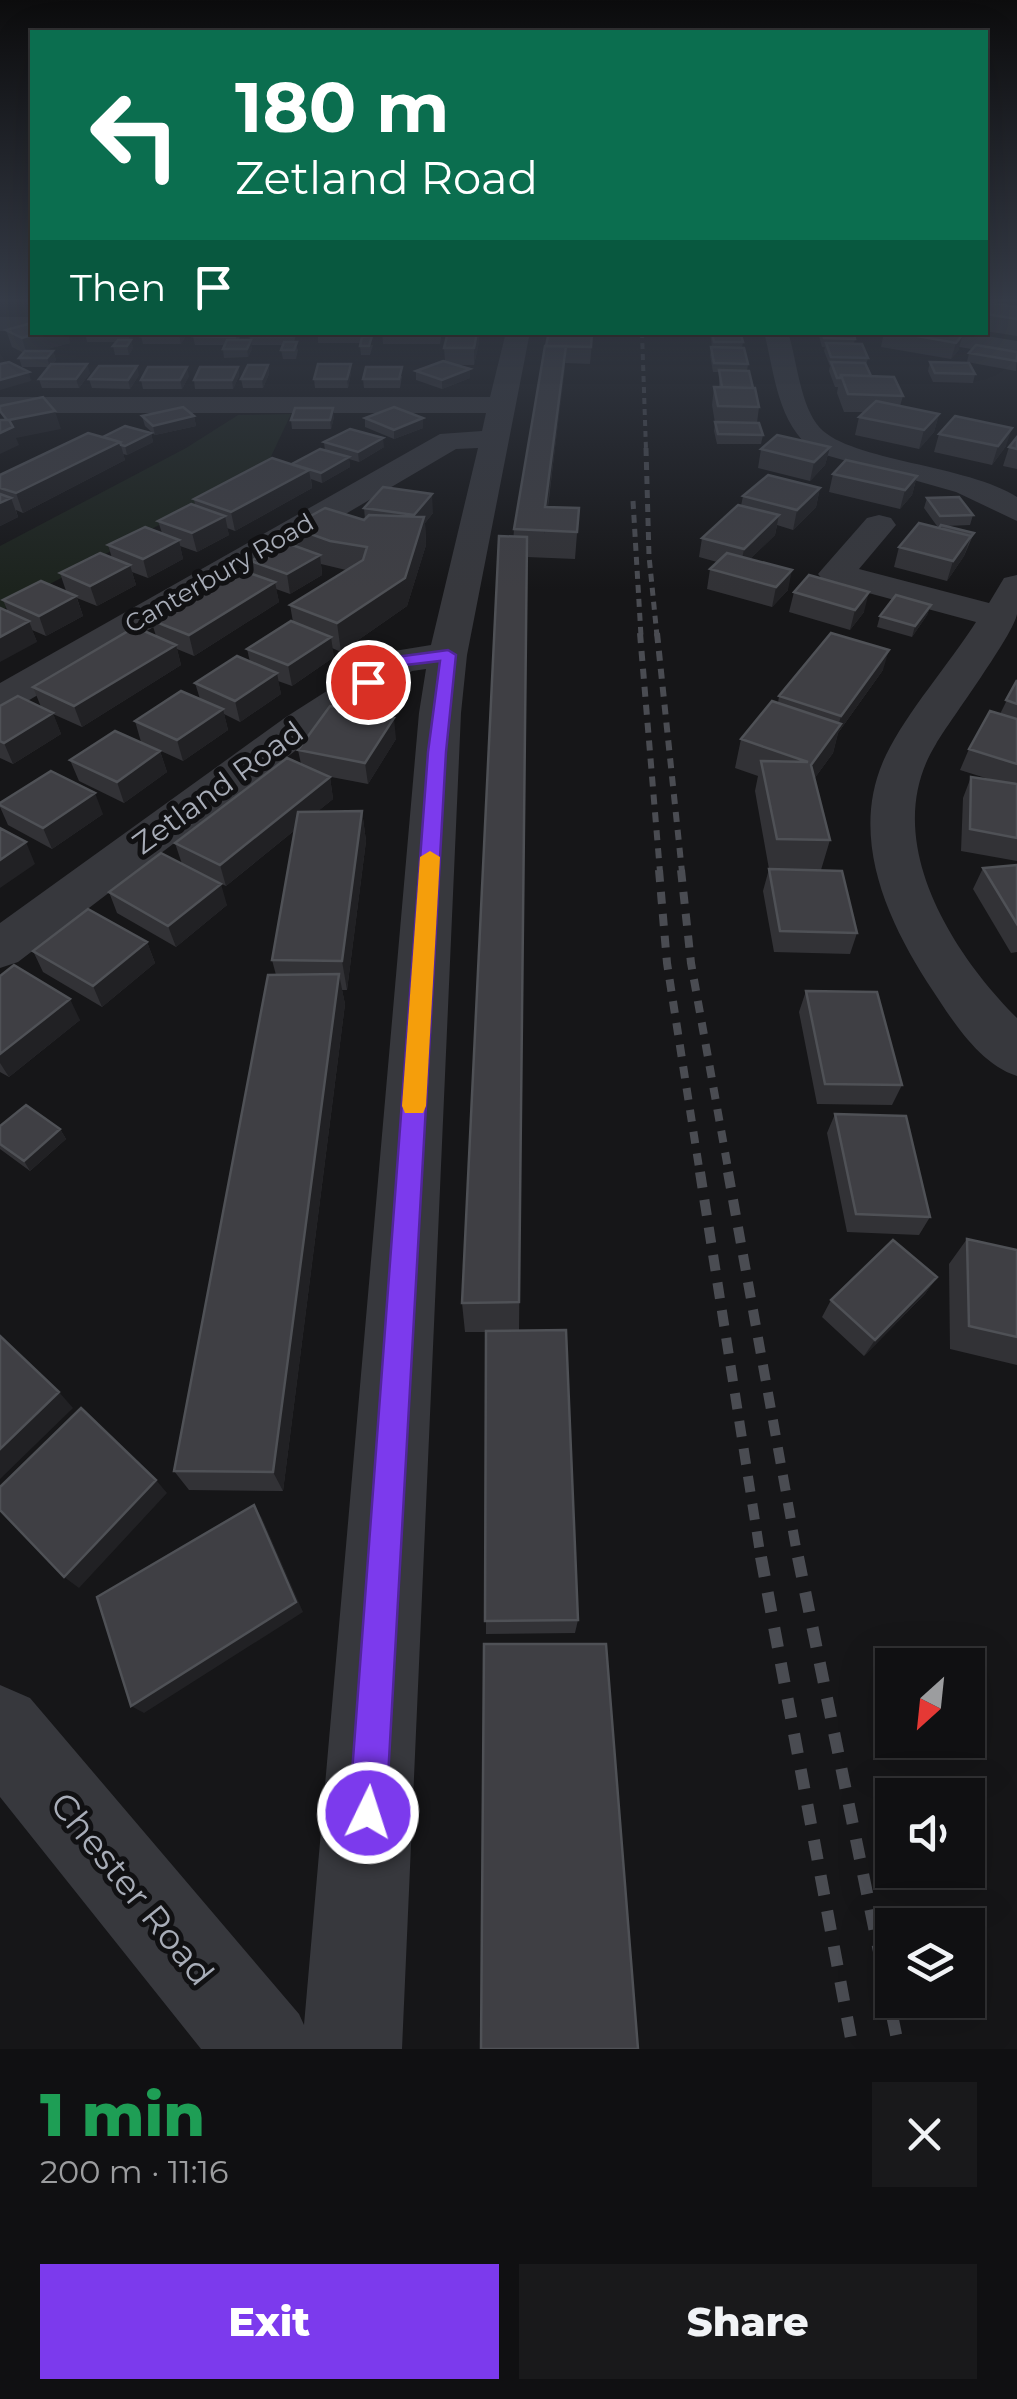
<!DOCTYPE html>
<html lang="en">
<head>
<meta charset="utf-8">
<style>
  body { margin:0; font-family:Montserrat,sans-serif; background:#19191b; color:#f1f3f6; height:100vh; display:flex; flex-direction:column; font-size:38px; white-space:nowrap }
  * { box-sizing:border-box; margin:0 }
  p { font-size:32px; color:#9c9d9f }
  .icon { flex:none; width:55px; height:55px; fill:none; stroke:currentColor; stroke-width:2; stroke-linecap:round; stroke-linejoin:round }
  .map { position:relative; height:2049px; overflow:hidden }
  .drawer { display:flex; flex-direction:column; background:#101012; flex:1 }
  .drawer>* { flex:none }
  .guide { position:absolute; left:30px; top:30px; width:958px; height:305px; border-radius:0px; box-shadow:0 10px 40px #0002,0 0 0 2px #303032; background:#0b6e4f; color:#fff; overflow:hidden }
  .needle { width:65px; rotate:207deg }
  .tools { position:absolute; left:875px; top:1648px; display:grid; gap:20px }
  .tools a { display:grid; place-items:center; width:110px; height:110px; border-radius:0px; background:#101012; box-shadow:0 10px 40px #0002,0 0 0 2px #303032; font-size:50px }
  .pin { position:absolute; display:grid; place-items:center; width:85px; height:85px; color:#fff; margin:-42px; border:5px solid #fff; border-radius:50%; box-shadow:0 2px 10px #0007 }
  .me { position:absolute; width:110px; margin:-55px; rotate:4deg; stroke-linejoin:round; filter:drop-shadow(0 0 8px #0008) }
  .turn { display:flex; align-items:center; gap:35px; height:210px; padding:0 40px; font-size:45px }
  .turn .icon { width:130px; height:130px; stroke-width:2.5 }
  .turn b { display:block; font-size:70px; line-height:85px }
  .then { display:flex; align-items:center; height:95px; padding:0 40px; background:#0003; gap:20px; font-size:38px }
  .round { display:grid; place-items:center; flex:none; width:105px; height:105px; border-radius:0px; background:#19191b }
  .summary { display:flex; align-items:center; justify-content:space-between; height:170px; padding:0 40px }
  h1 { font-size:60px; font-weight:800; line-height:75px; color:#1e9e55 }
  .button { display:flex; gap:20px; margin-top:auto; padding:20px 40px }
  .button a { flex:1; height:115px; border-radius:0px; background:#7c3aed; color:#fff; font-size:40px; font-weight:800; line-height:115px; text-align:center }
  .button a+a { background:#19191b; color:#f1f3f6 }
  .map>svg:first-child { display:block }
  .green { fill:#1c231d }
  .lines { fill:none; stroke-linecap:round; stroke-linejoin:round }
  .street { fill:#37383d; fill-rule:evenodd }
  .rail-far5 { stroke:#4a4c52; stroke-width:4; stroke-dasharray:6 5; stroke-linecap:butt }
  .rail-far4 { stroke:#4a4c52; stroke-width:5; stroke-dasharray:8 6; stroke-linecap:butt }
  .rail-far3 { stroke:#4a4c52; stroke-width:6; stroke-dasharray:10 8; stroke-linecap:butt }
  .rail-far2 { stroke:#4a4c52; stroke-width:8; stroke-dasharray:12 10; stroke-linecap:butt }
  .rail-far1 { stroke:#4a4c52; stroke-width:10; stroke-dasharray:16 12; stroke-linecap:butt }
  .rail { stroke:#4a4c52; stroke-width:12; stroke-dasharray:20 16; stroke-linecap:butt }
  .wall { fill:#323236 }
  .shaded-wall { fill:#212124 }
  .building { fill:#3f3f44; stroke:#4f5156; stroke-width:2.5 }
  .route { fill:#7c3aed; stroke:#51269a; stroke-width:2.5 }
  .slow { fill:#f59e0b }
  .labels { text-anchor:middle; stroke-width:10; stroke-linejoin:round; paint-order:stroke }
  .far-street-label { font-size:25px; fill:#a8adb8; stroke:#111113 }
  .street-label { font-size:30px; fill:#a8adb8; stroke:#111113 }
  .near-street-label { font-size:35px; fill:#a8adb8; stroke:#111113 }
</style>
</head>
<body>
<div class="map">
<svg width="1017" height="2049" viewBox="0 0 1017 2049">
  <rect width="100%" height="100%" fill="#161618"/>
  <path class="green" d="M291 414 268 463 248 477 0 611V546L186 448 238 415Z"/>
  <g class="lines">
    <path class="street" d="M0 317H32V331H0Z
      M506 332H530L467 655 461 713 402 2049H201L0 1797V1685L30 1698 299 2014 304 2025 419 713 426 669 412 671 316 735 18 962 0 968V923L286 717 388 652 431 645 478 448 456 449 14 709 0 712V683L440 434 482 431 486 413H0V397H490Z
      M764 332H788C797 360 800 406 820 428 851 461 968 465 1017 497V521L956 492 815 452C777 423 775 375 764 332Z
      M902 332H962L1017 341V357L914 339Z
      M879 515 891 518 896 525 859 569 989 603 1004 578 1017 575C1017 588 1017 602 1017 614 1014 634 951 719 936 744 878 837 951 952 1017 1018V1076C980 1064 954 1023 933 991 888 923 847 836 886 755 907 712 949 664 976 622L824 581 818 574 824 567 867 518Z"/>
    <path class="rail-far5" d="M642 332 646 450"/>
    <path class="rail-far4" d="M646 448 649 556 657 636
      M633 501 641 636"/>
    <path class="rail-far3" d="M640 633 660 872
      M657 633 682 872"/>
    <path class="rail-far2" d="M659 870 667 963 700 1174
      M681 870 691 963 729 1174"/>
    <path class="rail-far1" d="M700 1172 761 1559
      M728 1172 798 1559"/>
    <path class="rail" d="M761 1557 853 2049
      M798 1557 899 2049"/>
  </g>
  <path class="wall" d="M1017 307V336L985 331V311Z
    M6 330 70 343 39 351H53L56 360 53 364 90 373 79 388H42L39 379 49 367H22L19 358 24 353 12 347Z
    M85 332H135L131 340 133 348 129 355H115L113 346 116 342H87Z
    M195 332H241L239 340H250L251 332H297L294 342 298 350 296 359H283L281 350 283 345H251L252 349 248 357 224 358 223 349 224 345H195L193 336Z
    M318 332H363V333L360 343H318Z
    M382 332H442L440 344H383Z
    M478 332 479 342 474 365H455L470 378 442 389 416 380V371L445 361 444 348Z
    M549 332H593L590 364 565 363 548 507 579 508 575 559 527 557 519 1331 578 1620 575 1633 486 1634V1332H465L462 1303 514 529Z
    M710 332H740L743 342 742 348 748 364 747 371 759 407 757 423 763 435 761 444H717L714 431 715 423 712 405 714 387H719V372H713L710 355 712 347Z
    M818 332H853L855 339 854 343 868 358 866 365 871 376 903 396 900 406 939 414 934 432 919 449 855 435 859 417 864 412H844L837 393 838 387H835L829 371 830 366 824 351 825 347H822Z
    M884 332H952L963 334 958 351 951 359 881 347Z
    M187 334 181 344H143L141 336Z
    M373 345 370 355H361L360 346Z
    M1017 352 1016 371 967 362 969 353Z
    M930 362 975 374 973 383 933 382 928 371Z
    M268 365 269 374 263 388H243L241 379Z
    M238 367 239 376 233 389H195L194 380Z
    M351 373 348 388H315L314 379Z
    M139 375 130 389 92 388 89 379Z
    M189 376 182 389H143L141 380Z
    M402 376 400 388H364L363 379Z
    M142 416H194L196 426 155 435 145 426Z
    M334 417 331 429H292L291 420Z
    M365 418H423V428L394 439 365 427Z
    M151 433 153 442 127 455 123 454 125 460 23 513 16 510 18 517 0 526V475L103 437Z
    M939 434 1006 446 992 465 934 452Z
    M1017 437V469L1003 466 1009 447Z
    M324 442 384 447 359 462 349 459 350 467 322 483 311 479 312 488 235 531 227 528 229 535 197 552 180 546 183 559 148 578 132 572 136 585 97 606 77 598 83 616 46 636 32 630 37 642 8 612 3 600 66 591 60 573 112 558 108 545 162 533 158 521 195 505 194 499 292 464 325 451Z
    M830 447 825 465 810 481 758 468 761 449Z
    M833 474 917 476 912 495 900 509 829 492Z
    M820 488 816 507 793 530 777 525 775 535 750 559 788 590 772 607 707 589 710 569 717 562 699 557 702 538 741 506 743 496Z
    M927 498 973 515 970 525 945 526 974 533 964 556 947 581 894 567 899 547 940 526H937L924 508Z
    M364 508 433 513 425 523 426 545 407 606 341 652 332 648 334 657 292 686 278 681 281 694 240 722 224 714 228 730 183 761 141 742 135 721 200 699 195 683 250 662 247 649 293 622 290 605 346 570 321 564 322 575 290 594 276 589 279 602 194 656 177 649 181 665 82 727 53 714 61 734 13 764 0 758V706L41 707 33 687 156 636 151 620 253 574 251 561 294 546 291 527 364 520 365 519Z
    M794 592 864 612 850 630 789 612Z
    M931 605 927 615 912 637 877 627 880 616Z
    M883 670 838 733 833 753 814 779 830 840 821 870 769 869 755 791 758 776 735 768 741 739 778 703 779 696Z
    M1017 680V861L961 851 963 798 971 777 992 780 960 770 969 749 1000 714Z
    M396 739 368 784 326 776 330 777 333 799 318 811H362L366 841 347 990H342L345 1004 283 1491 189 1490 174 1471 276 975 272 960 295 830 226 886 203 875 227 905 176 947 117 913 109 892 182 864 175 843 301 764 298 750Z
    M160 751 167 772 124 803 79 781 70 760Z
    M0 803 103 814 52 849 8 825 0 807Z
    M1017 865V952L1011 953 973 889 983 868Z
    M769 869 857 933 850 954 774 952 763 891Z
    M147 942 155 963 102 1007 43 972 33 951Z
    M0 976 80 1020 9 1077 0 1072Z
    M806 991 902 1085 892 1105 817 1104 799 1012Z
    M835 1114 930 1217 919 1235 847 1232 827 1133Z
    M0 1126 60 1129 66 1139 30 1171 0 1149Z
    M967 1239 1017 1250V1365L950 1349 949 1264Z
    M937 1277 925 1294 864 1356 822 1317 831 1300Z"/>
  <path class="shaded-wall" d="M42 332H68L70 343 27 355 22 338Z
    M128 332 136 334 131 340 133 348 129 355 127 346 130 342Z
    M181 332 187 334 181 344 179 335Z
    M477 332H478L479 342 474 365V348Z
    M963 334 958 351 951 359 956 343Z
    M251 340 252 349 248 357 247 349Z
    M566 346 565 370 544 534 545 507Z
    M53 351 56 360 50 367 47 358Z
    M87 364 90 373 79 388 76 379Z
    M351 364V373L348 388 347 379Z
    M268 365 269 374 263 388 262 379Z
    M137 366 139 375 130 389 128 380Z
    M187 367 189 376 182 389 180 380Z
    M238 367 239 376 233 389 232 380Z
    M470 369V378L442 389V380Z
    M29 372 31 381 0 390V380Z
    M333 408 334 417 331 429 330 420Z
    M55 411 61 429 16 438 19 445 0 454V433L9 420Z
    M939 414 934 432 919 449 924 430Z
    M194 416 196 426 155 435 153 426Z
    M423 418V428L394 439V430Z
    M1012 428 1006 446 992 465 998 446Z
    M151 433 153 442 127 455 125 446Z
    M383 438 384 447 359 462 358 452Z
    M120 442 125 460 23 513 16 493Z
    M830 447 825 465 810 481 814 462Z
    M349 457 350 467 322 483 321 473Z
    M309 470 312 488 235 531 231 512Z
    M917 476 912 495 900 509 905 490Z
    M820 488 816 507 793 530 797 510Z
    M432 494 433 513 425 523 426 545 407 606 341 652 337 623 416 535 414 515Z
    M11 498 18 517 0 526V503Z
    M779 515 775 535 740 569 744 549Z
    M225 516 229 535 197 552 192 533Z
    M971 536 964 556 947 581 953 561Z
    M179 540 183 559 148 578 143 559Z
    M320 555 322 575 290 594 287 574Z
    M130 565 136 585 97 606 90 586Z
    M792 570 788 590 772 607 776 587Z
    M275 582 279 602 194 656 189 635Z
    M869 592 864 612 850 630 855 610Z
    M76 596 83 616 46 636 39 616Z
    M931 605 927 615 912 637 915 626Z
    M29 621 37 642 0 662V637Z
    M331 637 334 657 292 686 288 665Z
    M176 645 181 665 82 727 74 706Z
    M889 650 883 670 838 733 833 753 803 794 811 765 838 727 841 716Z
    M277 673 281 694 240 722 235 701Z
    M223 709 228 730 183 761 177 740Z
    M53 713 61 734 13 764 4 743Z
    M394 718 396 739 368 784 365 763Z
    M160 751 167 772 124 803 117 782Z
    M330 777 333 799 226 886 220 865Z
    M95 793 103 814 52 849 43 828Z
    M362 811 366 841 347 990 342 961Z
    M26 842 35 864 0 888V860Z
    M221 884 227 905 176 947 168 926Z
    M147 942 155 963 102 1007 93 986Z
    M339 974 345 1004 283 1491 273 1472Z
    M70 999 80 1020 9 1077 0 1063V1054Z
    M60 1129 66 1139 30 1171 24 1161Z
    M937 1277 925 1294 864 1356 875 1340Z
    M59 1392 73 1408 0 1479V1449Z
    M156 1480 167 1493 79 1588 64 1577Z
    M254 1505 262 1518 303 1612 144 1713 131 1706Z"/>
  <path class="building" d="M991 303 1017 307V319L985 314V311Z
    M32 323V332H42L22 338 6 330Z
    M143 332H181L179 335 141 336Z
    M195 332H237L235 337 193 336Z
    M251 332H293L292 336H250Z
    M318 332H360L359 335H317Z
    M448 332H477L474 348H444Z
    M549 332H592L591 347 546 346Z
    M712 332H740L743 342H714Z
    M822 332H853L855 339 824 338Z
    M895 332H952L963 334 956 343Z
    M372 336 369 346H360L362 337Z
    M118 340H131L127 346H113Z
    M227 340H251L247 349H223Z
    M284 342H297L294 350H281Z
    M826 343 862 344 868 358 831 357Z
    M976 345 1017 352V361L969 353Z
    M545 346H566L545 507 579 508 577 532 514 529Z
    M711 347 744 348 748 364 714 363Z
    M25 351H53L47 358H19Z
    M443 361 470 369 442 380 416 371Z
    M9 362 29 372 0 380V364Z
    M831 362 865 363 871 376 841 375 840 378H837Z
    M930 362 969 363 975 374 935 373Z
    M51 364H87L76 379H39Z
    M318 364H351L347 379H314Z
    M248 365H268L262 379H241Z
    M99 366H137L128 380 89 379Z
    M148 367H187L180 380H141Z
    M200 367H238L232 380H194Z
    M366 367H402L399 379H363Z
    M719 370 749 371 753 388 722 387Z
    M841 375 894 377 903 396 848 394Z
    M714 387 755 388 759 407 718 406Z
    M43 397 55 411 9 420 13 427 0 433V420H7L0 411V406Z
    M876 401 939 414 924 430 859 417Z
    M183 407 194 416 153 426 142 416Z
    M394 407 423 418 394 430 365 418Z
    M295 408H333L330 420H291Z
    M955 416 1012 428 998 446 939 434Z
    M715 422 759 423 763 435 718 434Z
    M125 426 151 433 125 446 121 445 120 442 103 437Z
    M350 429 383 438 358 452 324 442Z
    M88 433 120 442 16 493 0 488V475Z
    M777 435 830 447 814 462 761 449Z
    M1017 437V449L1009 447Z
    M320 449 349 457 321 473 292 464Z
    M272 458 309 470 231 512 194 499Z
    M846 460 917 476 905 490 833 474Z
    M768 475 820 488 797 510 743 496Z
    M383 487 432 494 414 515 364 508Z
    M0 494 11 498 0 503Z
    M959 497 973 515 940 516 927 498Z
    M191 504 225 516 192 533 158 521Z
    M738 505 779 515 744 549 702 538Z
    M325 508 364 520 369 515 424 517 405 578 337 623 290 605 363 560 367 547 330 541 291 527Z
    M919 523 971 536 953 561 899 547Z
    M941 525 974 533 970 538 971 536 939 528Z
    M145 527 179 540 143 559 108 545Z
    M499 536 527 537 519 1302 462 1303Z
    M284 542 320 555 287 574 251 561Z
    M100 553 130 565 90 586 60 573Z
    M727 553 792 570 776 587 710 569Z
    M238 569 275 582 189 635 151 620Z
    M809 575 869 592 855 610 794 592Z
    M41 581 76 596 39 616 3 600Z
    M896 595 931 605 915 626 880 616Z
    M0 608 29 621 0 637Z
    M291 621 331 637 288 665 247 649Z
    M135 627 176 645 74 706 33 687Z
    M831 633 889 650 841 716 779 696Z
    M237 656 277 673 235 701 195 683Z
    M1017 680V704L1006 700Z
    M181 691 223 709 177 740 135 721Z
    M18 696 53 713 4 743 0 741V706Z
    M772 701 841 724 811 765 830 840 777 839 761 761 808 762 741 739Z
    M330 706 394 718 365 763 298 750Z
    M990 711 1017 719V764L969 749Z
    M115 731 160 751 117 782 70 760Z
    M287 758 330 777 220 865 175 843Z
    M51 771 95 793 43 828 0 805V803Z
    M971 777 1017 784V838L970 829Z
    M362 811 342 961 272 960 298 812Z
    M0 828 26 842 0 860Z
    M161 853 221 884 168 926 109 892Z
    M1017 865V924L983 868Z
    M769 869 842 871 857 933 780 931Z
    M88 909 147 942 93 986 33 951Z
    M14 965 70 999 0 1054V976Z
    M339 974 273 1472 174 1471 268 975Z
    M806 991 877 992 902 1085 825 1084Z
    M26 1105 60 1129 24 1161 0 1144V1126Z
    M835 1114 906 1116 930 1217 856 1214Z
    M967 1239 1017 1250V1337L969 1326Z
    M893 1240 937 1277 875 1340 831 1300Z
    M566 1330 578 1620 485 1621 486 1331Z
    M0 1336 59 1392 0 1449Z
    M81 1408 156 1480 64 1577 0 1510V1487Z
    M254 1505 296 1602 131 1706 97 1597Z
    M484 1644H606L638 2049H481Z"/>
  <linearGradient id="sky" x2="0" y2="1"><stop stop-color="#0c0c0d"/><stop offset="0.51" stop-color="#363c48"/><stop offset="1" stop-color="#363c48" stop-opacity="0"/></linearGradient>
  <rect width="1017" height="590" fill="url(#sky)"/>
  <path class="route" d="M448 650 456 655 446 752 386 1813 381 1826 368 1832 354 1826 349 1813 428 752 440 661 406 665 374 686 360 682 396 657Z"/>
  <path class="slow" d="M430 851 440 857 426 1106 423 1113H405L402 1106 420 857Z"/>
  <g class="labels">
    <g class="far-street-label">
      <text transform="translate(219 573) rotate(-30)" y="9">Canterbury Road</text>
    </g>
    <g class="street-label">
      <text transform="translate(218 788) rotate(-36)" y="10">Zetland Road</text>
    </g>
    <g class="near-street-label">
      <text transform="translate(132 1889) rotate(51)" y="12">Chester Road</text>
    </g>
  </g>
</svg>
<div class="tools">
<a><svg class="needle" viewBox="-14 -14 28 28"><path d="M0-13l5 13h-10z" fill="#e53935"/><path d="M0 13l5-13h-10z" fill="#9c9d9f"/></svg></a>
<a><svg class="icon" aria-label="sound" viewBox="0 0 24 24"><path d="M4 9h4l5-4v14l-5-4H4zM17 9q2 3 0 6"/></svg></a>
<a><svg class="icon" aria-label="layers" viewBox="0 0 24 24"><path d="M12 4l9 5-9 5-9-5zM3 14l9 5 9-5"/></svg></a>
</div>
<div class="pin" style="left:368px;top:682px;background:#d93025"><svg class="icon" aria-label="arrive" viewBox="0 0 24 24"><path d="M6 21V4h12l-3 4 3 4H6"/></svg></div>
<svg class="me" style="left:368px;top:1813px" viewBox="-20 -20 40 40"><circle r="17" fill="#7c3aed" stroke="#fff" stroke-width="3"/><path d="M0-11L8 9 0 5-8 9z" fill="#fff"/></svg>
<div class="guide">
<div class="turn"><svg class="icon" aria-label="left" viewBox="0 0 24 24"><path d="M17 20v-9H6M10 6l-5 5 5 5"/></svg><div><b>180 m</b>Zetland Road</div></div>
<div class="then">Then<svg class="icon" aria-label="arrive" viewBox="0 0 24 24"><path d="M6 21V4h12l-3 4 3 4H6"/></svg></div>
</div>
</div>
<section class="drawer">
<div class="summary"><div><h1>1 min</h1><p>200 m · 11:16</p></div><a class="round"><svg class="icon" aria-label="close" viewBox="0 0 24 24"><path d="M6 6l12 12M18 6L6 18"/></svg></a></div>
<div class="button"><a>Exit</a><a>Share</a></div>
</section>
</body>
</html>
